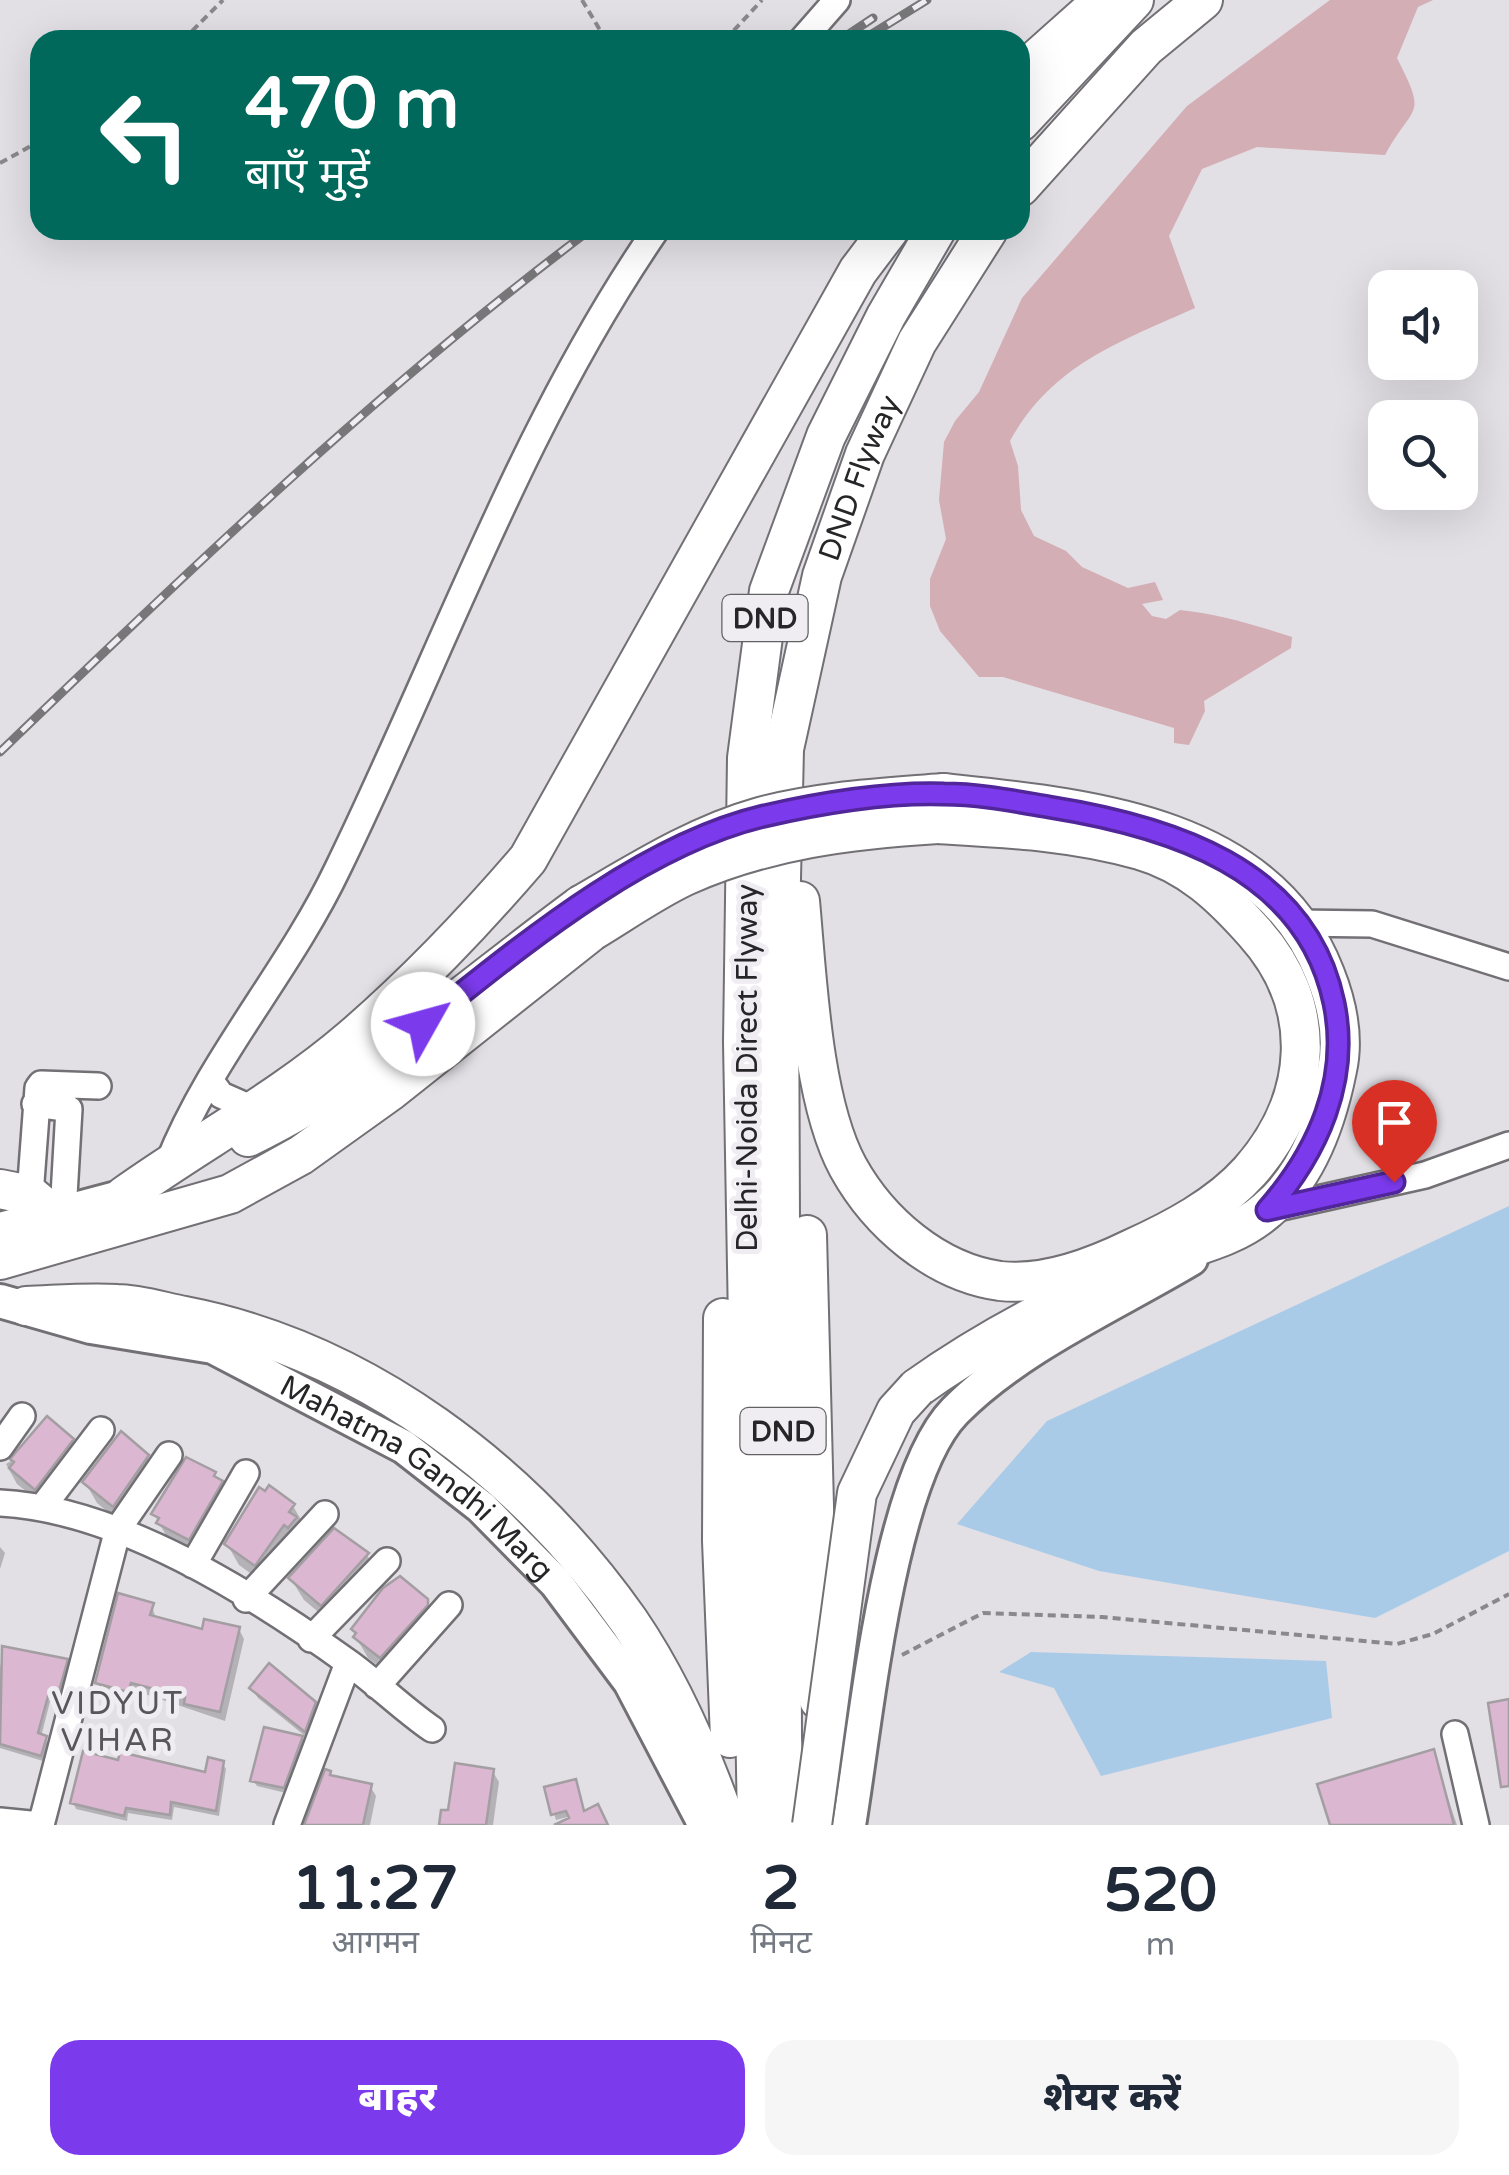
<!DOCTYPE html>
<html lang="hi">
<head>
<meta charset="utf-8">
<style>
  body { margin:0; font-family:"Varela Round","Noto Sans Devanagari",sans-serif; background:#f6f6f7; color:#1f2937; height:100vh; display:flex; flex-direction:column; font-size:38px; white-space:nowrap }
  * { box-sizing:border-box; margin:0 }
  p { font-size:32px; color:#747a83 }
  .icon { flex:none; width:55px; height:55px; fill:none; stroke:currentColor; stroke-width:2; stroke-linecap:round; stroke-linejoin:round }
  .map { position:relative; height:1825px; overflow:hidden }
  .details { display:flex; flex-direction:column; background:#fff; flex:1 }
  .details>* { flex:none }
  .banner { position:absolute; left:30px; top:30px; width:1000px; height:210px; border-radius:30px; box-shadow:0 10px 40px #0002; background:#00695c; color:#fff; overflow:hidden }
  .controls { position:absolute; left:1368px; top:270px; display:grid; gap:20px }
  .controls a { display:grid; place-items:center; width:110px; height:110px; border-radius:20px; background:#fff; box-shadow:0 10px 40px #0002; font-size:50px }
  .pin { position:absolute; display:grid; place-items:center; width:85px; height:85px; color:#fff; margin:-102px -42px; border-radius:50% 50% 50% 0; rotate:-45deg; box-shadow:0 0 10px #0007 }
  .pin .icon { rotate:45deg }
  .me { position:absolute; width:110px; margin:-55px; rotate:52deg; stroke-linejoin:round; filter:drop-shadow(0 0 8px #0008) }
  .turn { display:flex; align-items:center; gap:35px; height:210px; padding:0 50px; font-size:45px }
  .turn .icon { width:130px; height:130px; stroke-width:2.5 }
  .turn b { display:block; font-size:70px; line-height:85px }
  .eta { display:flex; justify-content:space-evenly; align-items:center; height:170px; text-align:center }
  .eta b { font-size:60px; font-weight:800; line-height:70px }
  .button { display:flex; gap:20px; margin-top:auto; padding:20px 50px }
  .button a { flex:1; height:115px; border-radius:30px; background:#7c3aed; color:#fff; font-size:40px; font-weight:800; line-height:115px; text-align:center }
  .button a+a { background:#f6f6f7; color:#1f2937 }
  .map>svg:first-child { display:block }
  .green { fill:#d4aeb5 }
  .water { fill:#aacbe8 }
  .shadow { fill:#0003 }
  .building { fill:#dbb7d2; stroke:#a39ea1; stroke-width:2.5 }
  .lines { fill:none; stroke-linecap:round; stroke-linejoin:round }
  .minor-casing { stroke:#727075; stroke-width:30 }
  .major-casing { stroke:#727075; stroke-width:38 }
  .highway-casing { stroke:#727075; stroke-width:42 }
  .path { stroke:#8a888c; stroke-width:4; stroke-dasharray:8 5; stroke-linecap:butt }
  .minor { stroke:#fff; stroke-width:25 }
  .major { stroke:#fff; stroke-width:32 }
  .highway { stroke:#fff; stroke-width:38 }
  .rail-casing { stroke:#777679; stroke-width:9 }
  .rail { stroke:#efecf2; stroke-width:5; stroke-dasharray:15; stroke-linecap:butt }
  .highway-bridge-casing { stroke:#727075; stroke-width:42; stroke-linecap:butt }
  .highway-bridge { stroke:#fff; stroke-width:38 }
  .route-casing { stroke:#51269a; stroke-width:25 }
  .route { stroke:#7c3aed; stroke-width:18 }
  .labels { text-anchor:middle; stroke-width:10; stroke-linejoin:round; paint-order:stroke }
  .shield { fill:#efecf2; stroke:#626164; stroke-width:2.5 }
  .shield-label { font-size:28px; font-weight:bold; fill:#262527 }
  .street-label { font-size:30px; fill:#262527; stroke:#efecf2 }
  .neighbourhood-label { font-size:32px; letter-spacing:2.5px; fill:#58565b; stroke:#efecf2 }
</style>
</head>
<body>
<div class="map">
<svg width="1509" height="1825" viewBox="0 0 1509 1825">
  <rect width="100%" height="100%" fill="#e2dfe5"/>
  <path class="green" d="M1330 0H1433L1418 7 1397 58C1428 119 1414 102 1385 155L1257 147 1202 169 1169 236 1195 308C1119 342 1052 365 1010 441L1018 466 1021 510 1034 536 1066 551 1082 567 1128 588 1155 582 1163 600 1142 604 1152 616 1166 619 1180 610C1219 614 1255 625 1292 637L1291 648 1204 701 1205 711 1189 745 1174 743V728L1003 677H979L940 631 930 606V579L946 539 939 500 944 442 955 421 979 392 1022 298 1187 106Z"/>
  <path class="water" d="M1509 1206V1551L1375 1618 1099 1571 957 1524 1047 1421Z
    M1031 1652 1326 1661 1332 1718 1101 1776 1054 1688 999 1672Z"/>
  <path class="shadow" d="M37 1426 72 1441 84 1462 48 1509 17 1484 6 1464 14 1459Z
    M147 1457 159 1478 126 1527 97 1503 85 1482Z
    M214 1474 233 1503 201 1559 171 1544 154 1514Z
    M293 1506 305 1527 267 1585 239 1565 227 1544Z
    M0 1547 5 1553 0 1569Z
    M367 1555 379 1576 334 1625 304 1600 291 1579Z
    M426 1601 438 1622 393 1677 368 1658 356 1637Z
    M152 1605 156 1620 203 1632 239 1629 244 1639 225 1721 136 1691 133 1701 103 1692 97 1682Z
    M4 1649 66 1661 69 1667 62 1696 52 1694 41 1737 49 1744 43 1761 0 1748V1668Z
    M252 1688 314 1704 320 1714 310 1740 258 1698Z
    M302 1738 305 1744 286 1793 257 1786 253 1780Z
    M1432 1752 1457 1825H1332Z
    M120 1763 207 1775 222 1763 226 1769 219 1816 174 1807 172 1820 128 1813 127 1821 76 1809 73 1802Z
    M493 1772 499 1782 493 1825H441Z
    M329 1773 332 1778 370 1786 376 1796 370 1825H305Z
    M547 1789 584 1814 606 1825H575L571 1816 556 1820Z"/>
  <path class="building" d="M47 1416 74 1439 35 1490 9 1468 14 1462 10 1459Z
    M121 1431 149 1455 113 1507 82 1482Z
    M186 1457 216 1472 214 1476 223 1481 189 1540 156 1523 159 1518 151 1514Z
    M269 1485 295 1504 289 1512 297 1517 288 1528 284 1525 255 1566 224 1544 259 1487 265 1491Z
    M334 1528 369 1553 321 1606 288 1578Z
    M400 1576 428 1599V1605L380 1658 353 1637 356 1633 351 1629 383 1588Z
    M118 1593 154 1603 150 1615 202 1629 204 1619 240 1627 220 1712 184 1704 185 1697 131 1683 128 1692 95 1683Z
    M2 1646 68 1659 59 1691 50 1689 38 1733 47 1736 41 1756 0 1744Z
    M269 1663 316 1702 305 1732 249 1688Z
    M1509 1699V1786L1501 1787 1488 1703Z
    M264 1727 303 1736 284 1788 250 1781Z
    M1434 1749 1454 1825H1330L1317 1784Z
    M83 1751 118 1760 120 1752 205 1772 208 1757 224 1761 216 1811 171 1802 170 1815 126 1808 124 1816 70 1803Z
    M455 1763 494 1769 486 1825H439L441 1810H448Z
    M325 1769 331 1771 330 1775 372 1784 363 1825H304Z
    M576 1779 584 1811 598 1804 608 1825H554L569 1818 566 1811 551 1815 544 1787Z"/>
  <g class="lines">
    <g class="minor-casing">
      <path id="minor" d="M802 40 837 0
        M1296 923 1372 924 1509 967
        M210 1080 221 1095 255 1110
        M35 1104 69 1109 63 1213
        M168 1164C210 1058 289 971 338 868 442 655 521 426 656 230
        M30 1195 38 1088 41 1084 98 1086
        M1268 1210 1425 1175 1509 1145
        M0 1447 22 1416
        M0 1503C119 1509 253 1594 349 1663 378 1684 403 1709 432 1729
        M44 1505 101 1430
        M193 1565 246 1473
        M246 1599 325 1514
        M311 1639 387 1561
        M377 1686 449 1605
        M1455 1734 1476 1825
        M0 1821 40 1825
        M41 1825 118 1529 169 1455
        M287 1825 348 1663"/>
    </g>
    <g class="major-casing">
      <g id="major">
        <path d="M0 1229 124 1196"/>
        <path id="s1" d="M0 1301 91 1327 213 1347 404 1447 481 1507 556 1583 630 1682 705 1825"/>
        <path d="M849 1825C866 1725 888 1479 955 1411 1018 1347 1114 1305 1191 1259"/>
      </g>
    </g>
    <g class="highway-casing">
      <g id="highway">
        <path d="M1020 74 1103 0"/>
        <path d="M1020 122 1134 0"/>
        <path d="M1020 187 1146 47 1203 0"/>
        <path d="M800 901C807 976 812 1101 848 1167 879 1223 936 1272 1000 1281 1045 1286 1092 1268 1131 1249 1173 1230 1219 1206 1250 1171 1314 1098 1320 1005 1254 932 1222 896 1189 864 1140 850 1074 831 1006 828 938 824"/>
        <path d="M248 1137C369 1079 473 984 581 905"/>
        <path d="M0 1189 30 1195 54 1215"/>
        <path d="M124 1196C198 1143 281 1099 351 1039 415 984 473 923 528 859L858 271 889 230"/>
        <path d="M807 1235 819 1700"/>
        <path d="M0 1260 230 1194 301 1155 389 1092 592 931"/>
        <path d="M26 1306C56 1305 87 1302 117 1304 139 1304 163 1312 184 1316 365 1351 524 1472 629 1621 672 1684 702 1754 727 1825"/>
        <path d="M723 1318 722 1541 730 1738"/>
        <path d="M917 1388C988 1337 1063 1299 1143 1265 1186 1246 1230 1242 1267 1210 1307 1177 1327 1120 1337 1070 1344 1038 1337 1004 1325 974 1266 822 1082 808 943 793"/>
        <path d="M757 1825 743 1042 747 758 769 591 826 436 886 316 936 230"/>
        <path id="s2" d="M786 1825 782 1738 779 964 784 749 822 576 865 454 917 342 988 230"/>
      </g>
    </g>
    <path class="path" d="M582 0 606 40
      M183 40 223 0
      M725 40 762 0
      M0 163 40 141
      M902 1655 983 1613 1102 1617 1397 1644 1433 1634 1509 1594"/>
    <use href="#minor" class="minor"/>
    <use href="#major" class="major"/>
    <use href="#highway" class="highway"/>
    <g class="rail-casing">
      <path id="rail" d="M840 40 873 18
        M862 40 927 0
        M0 752C189 570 379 388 590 230"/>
    </g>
    <use href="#rail" class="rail"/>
    <g class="highway-bridge-casing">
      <path id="highway-bridge" d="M581 905C638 872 696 835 760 817 819 801 882 798 943 793
        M592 931C622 913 653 891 685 876 765 840 852 829 938 824
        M812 1825 857 1493 896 1411 917 1388"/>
    </g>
    <use href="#highway-bridge" class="highway-bridge"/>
  </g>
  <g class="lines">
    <g class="route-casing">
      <path id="route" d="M423 1024C520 947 641 845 764 816 821 803 885 792 944 794 979 794 1014 801 1049 807 1168 826 1306 867 1334 1003 1350 1080 1318 1152 1267 1210L1394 1182"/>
    </g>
    <use href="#route" class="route"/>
  </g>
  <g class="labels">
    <g class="shield">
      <rect x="722.5" y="595" width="85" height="46" rx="8"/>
      <rect x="740.5" y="1408" width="85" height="46" rx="8"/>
    </g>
    <g class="shield-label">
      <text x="765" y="628">DND</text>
      <text x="783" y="1441">DND</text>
    </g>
    <g class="street-label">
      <text dy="10" stroke="none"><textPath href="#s2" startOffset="1358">DND Flyway</textPath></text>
      <text transform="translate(747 1068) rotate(-90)" y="10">Delhi-Noida Direct Flyway</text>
      <text dy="10" stroke="none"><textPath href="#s1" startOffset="462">Mahatma Gandhi Marg</textPath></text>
    </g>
    <g class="neighbourhood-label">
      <text x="118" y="1714">VIDYUT<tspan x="118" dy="37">VIHAR</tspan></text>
    </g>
  </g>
</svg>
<div class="controls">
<a><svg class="icon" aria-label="sound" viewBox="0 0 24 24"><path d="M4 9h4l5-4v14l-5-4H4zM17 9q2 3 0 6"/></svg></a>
<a><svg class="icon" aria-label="search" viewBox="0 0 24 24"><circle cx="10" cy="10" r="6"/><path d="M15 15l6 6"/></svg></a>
</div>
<div class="pin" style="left:1394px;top:1182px;background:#d93025"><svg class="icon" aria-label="arrive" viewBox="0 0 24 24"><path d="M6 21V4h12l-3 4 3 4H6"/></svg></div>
<svg class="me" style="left:423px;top:1024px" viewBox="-20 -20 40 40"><circle r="19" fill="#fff"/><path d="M0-13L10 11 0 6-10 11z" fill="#7c3aed"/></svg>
<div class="banner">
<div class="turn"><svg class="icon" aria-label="left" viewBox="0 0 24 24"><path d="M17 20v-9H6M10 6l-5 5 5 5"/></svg><div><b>470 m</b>बाएँ मुड़ें</div></div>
</div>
</div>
<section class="details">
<div class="eta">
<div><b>11:27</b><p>आगमन</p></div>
<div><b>2</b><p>मिनट</p></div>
<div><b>520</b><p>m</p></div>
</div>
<div class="button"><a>बाहर</a><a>शेयर करें</a></div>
</section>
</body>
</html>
